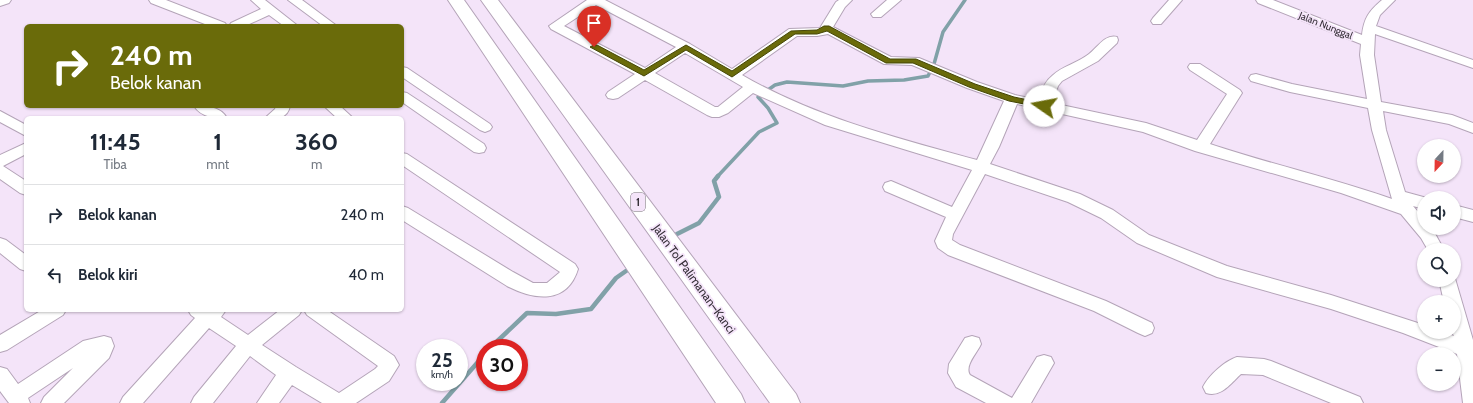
<!DOCTYPE html>
<html lang="id">
<head>
<meta charset="utf-8">
<style>
  body { margin:0; font-family:Cabin,sans-serif; background:#f2f2f3; color:#1f2937; height:100vh; display:flex; flex-direction:column; font-size:15px; white-space:nowrap }
  * { box-sizing:border-box; margin:0 }
  p { font-size:13px; color:#747a83 }
  .icon { flex:none; width:22px; height:22px; fill:none; stroke:currentColor; stroke-width:2; stroke-linecap:round; stroke-linejoin:round }
  .map { position:relative; flex:1; overflow:hidden }
  .side { position:absolute; left:24px; top:116px; width:380px; height:196px; display:flex; flex-direction:column; background:#fff; border-radius:6px; box-shadow:0 1px 3px #0004 }
  .side>* { flex:none }
  .banner { position:absolute; left:24px; top:24px; width:380px; height:84px; border-radius:6px; box-shadow:0 1px 3px #0004; background:#6a6b0a; color:#fff; overflow:hidden }
  .needle { width:26px; rotate:202deg }
  .tools { position:absolute; left:1417px; top:139px; display:grid; gap:8px }
  .tools a { display:grid; place-items:center; width:44px; height:44px; border-radius:50%; background:#fff; box-shadow:0 1px 3px #0004; font-size:20px }
  .speed { position:absolute; left:416px; top:339px; display:flex; gap:8px; font-size:20px; font-weight:700; text-align:center }
  .speed>* { display:grid; place-content:center; width:52px; height:52px; border-radius:50%; background:#fff; box-shadow:0 1px 3px #0004; line-height:1 }
  .speed small { font-size:10px; font-weight:400 }
  .speed .limit { border:6px solid #d22; background:#fff; color:#111 }
  .pin { position:absolute; display:grid; place-items:center; width:34px; height:34px; color:#fff; margin:-41px -17px; border-radius:50% 50% 50% 0; rotate:-45deg; box-shadow:0 0 4px #0007 }
  .pin .icon { rotate:45deg }
  .me { position:absolute; width:44px; margin:-22px; rotate:282deg; stroke-linejoin:round; filter:drop-shadow(0 0 3px #0008) }
  .turn { display:flex; align-items:center; gap:14px; height:84px; padding:0 20px; font-size:18px }
  .turn .icon { width:52px; height:52px; stroke-width:2.5 }
  .turn b { display:block; font-size:28px; line-height:34px }
  .eta { display:flex; justify-content:space-evenly; align-items:center; height:68px; text-align:center }
  .eta b { font-size:24px; font-weight:800; line-height:28px }
  ul { padding:0; list-style:none }
  li { display:flex; align-items:center; gap:12px; height:60px; padding:0 20px; border-top:1px solid #e0e1e3 }
  li div { flex:1 }
  li b { display:block; font-size:15px }
  li em { font-style:normal }
  .map>svg:first-child { display:block }
  .lines { fill:none; stroke-linecap:round; stroke-linejoin:round }
  .stream-far1 { stroke:#81a1a8; stroke-width:3.5 }
  .stream { stroke:#81a1a8; stroke-width:4.5 }
  .minor-casing { stroke:#b4a4b8; stroke-width:2 }
  .highway-casing { stroke:#b4a4b8; stroke-width:2 }
  .minor { fill:#fff; fill-rule:evenodd }
  .highway { fill:#fff; fill-rule:evenodd }
  .route { fill:#6a6b0a; stroke:#454606 }
  .labels { text-anchor:middle; stroke-width:3.5; stroke-linejoin:round; paint-order:stroke }
  .far-street-label { font-size:10px; fill:#352f37; stroke:#f4e4f9 }
  .shield { fill:#f4e4f9; stroke:#6e6571; stroke-width:1 }
  .shield-label { font-size:11px; font-weight:bold; fill:#352f37 }
  .street-label { font-size:12px; fill:#352f37; stroke:#f4e4f9 }
</style>
</head>
<body>
<div class="map">
<svg width="1473" height="403" viewBox="0 0 1473 403">
  <rect width="100%" height="100%" fill="#f4e4f9"/>
  <g class="lines">
    <path class="stream-far1" d="M717 177 759 132 777 123 768 108 758 97 775 85 787 82 843 86 868 81 904 80 928 76 934 64 943 32 965 0"/>
    <path class="stream" d="M677 234 699 223 719 197 714 181 718 176
      M490 348 527 313 556 314 591 309 616 278 626 271
      M442 403 485 354"/>
    <g class="minor-casing">
      <path id="minor" d="M0 0H11L9 3 0 6Z
        M149 0H166L225 23 227 26H210L151 3Z
        M251 0H265L298 26H284L269 15 245 26H229L231 23 261 9Z
        M288 0H302L337 26H323Z
        M587 0H605L690 44 732 69 789 29 820 28 836 2 839 0H852L845 7 833 27 891 57 919 58 977 82 1015 95 1039 100C1042 91 1044 82 1052 76 1062 66 1078 63 1089 54 1098 47 1105 34 1117 37L1118 40 1117 43 1098 61 1062 81 1058 86 1052 103 1146 123 1197 140 1227 94 1190 70 1188 67 1190 64H1200L1240 90 1242 93 1210 144C1270 164 1332 178 1392 199L1372 130 1368 108 1290 92 1251 81 1249 78 1251 75 1256 74 1292 84 1367 99 1360 55 1361 44 1258 3 1256 0H1273L1362 35C1364 18 1369 11 1382 0H1395L1380 15 1376 26 1473 60V68L1375 34 1374 55 1381 102 1452 115 1473 123V133L1449 124 1383 111 1386 130 1405 192 1427 198H1424V209L1413 206 1424 219V228H1432L1444 250H1428L1421 238 1401 214 1341 193 1195 151 1143 132 1017 104 999 147 990 164 1080 194 1113 210 1149 235 1227 266 1331 295 1424 325V332H1442L1454 336 1452 332H1454V302H1444L1439 280H1454V275L1473 340V403H1463L1457 354 1403 333 1331 309 1217 277 1137 243 1101 218 1068 202 985 174 953 234 952 240 960 245 1106 301 1152 323 1154 328 1152 333 1145 336 1138 333 1094 311 948 255 938 248 935 241 946 217 885 191 883 187 885 183 891 181 952 207 972 170 825 125 753 93 728 113 719 117H712L707 115 645 80 618 98 613 99 608 98 606 95 608 92 635 74 551 29 549 26ZM596 5 676 47 645 68 564 26ZM828 34 884 64 912 65 967 88 1004 101 977 160C897 138 814 117 742 75L797 36H817ZM685 53 743 87 718 107H715L655 73Z
        M887 0H901L881 17H873L871 14Z
        M1169 0H1182L1161 24H1153L1151 21 1153 18Z
        M402 67 407 68 490 124 492 127 490 130 485 132 480 130 402 77Z
        M402 92 407 93 484 144 486 148 484 152 479 153 474 152 402 102Z
        M194 106C206 106 220 106 227 118 215 118 202 118 194 106Z
        M276 106H290C287 120 276 118 265 118L275 109Z
        M324 106H340L353 118H337Z
        M0 111 26 125V136L0 122Z
        M26 143V154L3 166 26 181V195L20 193 0 179V155Z
        M402 153 407 154 575 264 578 269C567 305 534 300 507 286L402 220V206L408 208 513 272 533 283H547L559 273 560 272 402 165Z
        M1454 205 1473 210V222L1454 217Z
        M0 238 6 240 26 255V271L20 269 0 253Z
        M42 310H66L63 315 7 350 0 352V335Z
        M188 310H226L221 317 248 335 280 310H302L299 315 262 345 296 367 339 393 375 369 378 366 307 315 304 310H327L394 356 399 365 389 381 356 403H322L292 385 279 403H257L276 375 250 356 213 403H191L194 397 236 346 209 328 143 403H120L123 397 195 318 191 315Z
        M104 336 111 338 114 346 109 358 64 403H41L44 397 73 368 28 398 30 403H9L0 391V367L7 369 18 384 83 341Z
        M972 336 979 338 981 344C977 353 964 366 970 375L1012 398 1037 357 1044 355 1051 357 1054 363 1031 403H986L956 387 948 373 949 364 965 338Z
        M1237 357 1264 359 1271 361 1360 397 1363 403H1331L1263 375 1241 374C1231 383 1221 398 1206 393L1203 387C1209 375 1225 361 1237 357Z"/>
    </g>
    <g class="highway-casing">
      <path id="highway" d="M448 0H464L741 394 745 403H716Z
        M481 0H498L796 394 800 403H770Z"/>
    </g>
    <use href="#minor" class="minor"/>
    <use href="#highway" class="highway"/>
  </g>
  <path class="route" d="M824 26H829L890 59H916L975 84 1014 97 1047 104 1048 106 1044 108 1009 101 969 87 913 63H886L827 31 817 34H795L732 77 686 50 644 76 590 47 594 45H597L644 70 686 45 732 71 791 31 817 30Z"/>
  <g class="labels">
    <g class="far-street-label">
      <text transform="translate(1326 25) rotate(22)" y="4">Jalan Nunggal</text>
    </g>
    <rect class="shield" x="631" y="193" width="14" height="18" rx="3"/>
    <g class="shield-label">
      <text x="638" y="206">1</text>
    </g>
    <g class="street-label">
      <text transform="translate(694 279) rotate(54)" y="4">Jalan Tol Palimanan–Kanci</text>
    </g>
  </g>
</svg>
<div class="tools">
<a><svg class="needle" viewBox="-14 -14 28 28"><path d="M0-13l5 13h-10z" fill="#e53935"/><path d="M0 13l5-13h-10z" fill="#747a83"/></svg></a>
<a><svg class="icon" aria-label="sound" viewBox="0 0 24 24"><path d="M4 9h4l5-4v14l-5-4H4zM17 9q2 3 0 6"/></svg></a>
<a><svg class="icon" aria-label="search" viewBox="0 0 24 24"><circle cx="10" cy="10" r="6"/><path d="M15 15l6 6"/></svg></a>
<a>+</a>
<a>−</a>
</div>
<div class="speed"><div>25<small>km/h</small></div><div class="limit">30</div></div>
<div class="pin" style="left:594px;top:47px;background:#d93025"><svg class="icon" aria-label="arrive" viewBox="0 0 24 24"><path d="M6 21V4h12l-3 4 3 4H6"/></svg></div>
<svg class="me" style="left:1044px;top:106px" viewBox="-20 -20 40 40"><circle r="19" fill="#fff"/><path d="M0-13L10 11 0 6-10 11z" fill="#6a6b0a"/></svg>
<div class="banner">
<div class="turn"><svg class="icon" aria-label="right" viewBox="0 0 24 24"><path d="M7 20v-9h11M14 6l5 5-5 5"/></svg><div><b>240 m</b>Belok kanan</div></div>
</div>
<section class="side">
<div class="eta">
<div><b>11:45</b><p>Tiba</p></div>
<div><b>1</b><p>mnt</p></div>
<div><b>360</b><p>m</p></div>
</div>
<ul>
<li><svg class="icon" aria-label="right" viewBox="0 0 24 24"><path d="M7 20v-9h11M14 6l5 5-5 5"/></svg><div><b>Belok kanan</b></div><em>240 m</em></li>
<li><svg class="icon" aria-label="left" viewBox="0 0 24 24"><path d="M17 20v-9H6M10 6l-5 5 5 5"/></svg><div><b>Belok kiri</b></div><em>40 m</em></li>
</ul>
</section>
</div>
</body>
</html>
